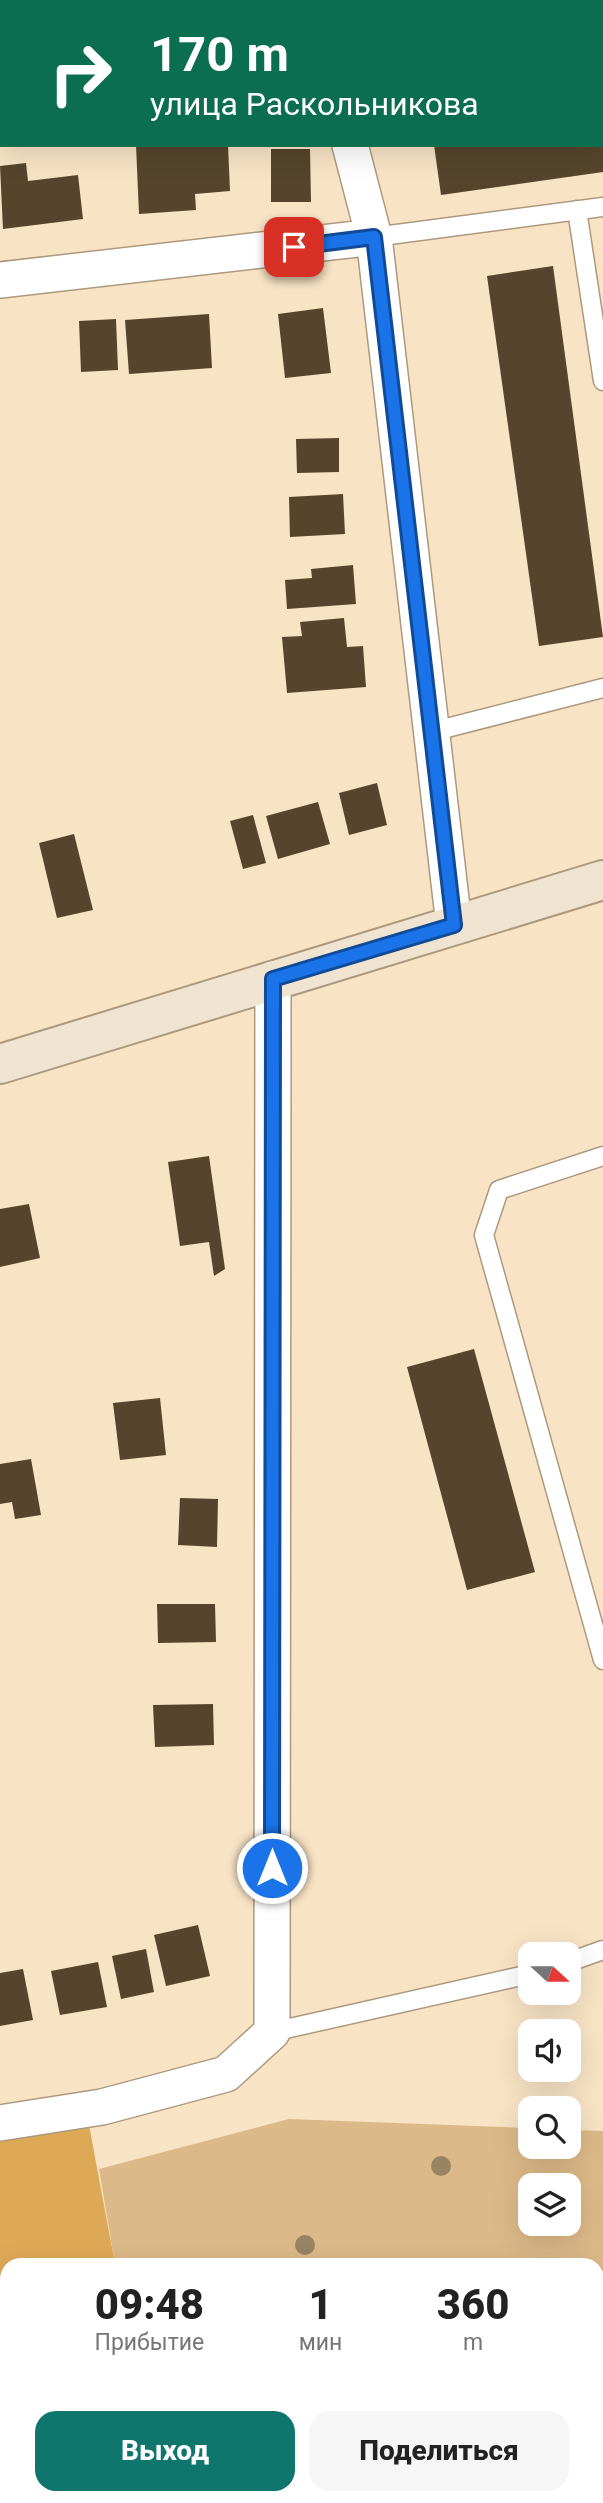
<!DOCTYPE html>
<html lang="ru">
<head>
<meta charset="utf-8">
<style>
  body { margin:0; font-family:Roboto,sans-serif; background:#f6f6f6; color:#222; height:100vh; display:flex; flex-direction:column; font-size:26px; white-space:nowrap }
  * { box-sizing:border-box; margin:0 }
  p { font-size:23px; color:#767676 }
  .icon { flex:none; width:38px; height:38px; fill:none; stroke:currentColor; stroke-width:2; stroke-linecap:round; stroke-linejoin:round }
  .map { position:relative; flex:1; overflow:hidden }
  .sheet { position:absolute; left:0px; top:2258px; width:604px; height:247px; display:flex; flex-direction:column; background:#fff; border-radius:21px 21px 0 0; box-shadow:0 7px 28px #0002 }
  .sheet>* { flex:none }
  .top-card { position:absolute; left:0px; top:0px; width:604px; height:147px; box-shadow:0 7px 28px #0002; background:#0b6e4f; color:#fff; overflow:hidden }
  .needle { width:46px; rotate:111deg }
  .fabs { position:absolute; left:518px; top:1942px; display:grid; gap:14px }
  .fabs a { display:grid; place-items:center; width:63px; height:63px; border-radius:14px; background:#fff; box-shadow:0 7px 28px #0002; font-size:35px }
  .pin { position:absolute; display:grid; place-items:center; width:60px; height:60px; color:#fff; margin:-30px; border-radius:14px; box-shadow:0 4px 10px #0006 }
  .me { position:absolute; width:77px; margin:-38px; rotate:0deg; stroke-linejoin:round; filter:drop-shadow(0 0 5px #0008) }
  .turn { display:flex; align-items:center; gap:24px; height:147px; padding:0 35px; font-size:32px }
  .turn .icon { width:91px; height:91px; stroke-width:2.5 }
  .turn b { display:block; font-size:49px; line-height:60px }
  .eta { display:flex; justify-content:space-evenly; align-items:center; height:119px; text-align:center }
  .eta b { font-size:42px; font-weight:800; line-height:49px }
  .cta { display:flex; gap:14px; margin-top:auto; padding:14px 35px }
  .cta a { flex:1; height:80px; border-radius:21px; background:#0f766e; color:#fff; font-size:28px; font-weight:800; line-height:80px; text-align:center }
  .cta a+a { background:#f6f6f6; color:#222 }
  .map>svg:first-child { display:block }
  .green { fill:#dcb988; fill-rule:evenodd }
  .forest { fill:#dea957 }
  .building { fill:#56452c }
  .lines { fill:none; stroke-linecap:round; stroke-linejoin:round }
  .lane-casing { stroke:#ad997e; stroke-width:21 }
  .street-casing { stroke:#ad997e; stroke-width:38 }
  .secondary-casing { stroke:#ad997e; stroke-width:42 }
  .lane { stroke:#fff; stroke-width:18 }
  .street { stroke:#fff; stroke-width:35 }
  .secondary { stroke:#f0e4d1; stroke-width:38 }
  .tree { fill:#988362 }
  .route-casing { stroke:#114b97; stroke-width:18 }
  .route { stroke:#1a73e8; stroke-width:12 }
</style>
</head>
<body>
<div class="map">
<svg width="603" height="2503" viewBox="0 0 603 2503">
  <rect width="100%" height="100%" fill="#f8e3c5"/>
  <path class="green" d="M289 2119 530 2128V2147H569V2130L603 2131V2415L597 2417V2264H115L99 2169ZM530 2186H569V2224H530Z
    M81 2497H346L337 2503H56Z"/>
  <path class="forest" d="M89 2125 115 2264H7V2496L0 2494V2140Z
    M603 2415V2503H337L346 2497H597V2417Z"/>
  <path class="building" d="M136 145H228L230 191 195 194 196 210 139 214Z
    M434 145H603V172L441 195Z
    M271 149H310L311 202H271Z
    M26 163 28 181 78 175 83 219 3 229 0 166Z
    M553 266 603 637 539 646 487 276Z
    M323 308 331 373 285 378 278 314Z
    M209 314 212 368 129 374 125 320Z
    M116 319 118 370 81 372 79 321Z
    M339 438V472L297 473 296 439Z
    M343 494 345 534 290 537 289 497Z
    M353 565 356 604 287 609 285 580 312 578 311 569Z
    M344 618 347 647 363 646 366 687 287 693 282 637 302 636 300 622Z
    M377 783 387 825 349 835 339 793Z
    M318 802 330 844 278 859 266 816Z
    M253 815 266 863 243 869 230 821Z
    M74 834 93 910 57 918 39 843Z
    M209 1156 225 1269 214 1276 209 1242 180 1246 168 1162Z
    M29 1204 40 1258 0 1267V1209Z
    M474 1349 535 1572 467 1590 407 1367Z
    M160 1398 166 1455 120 1460 113 1403Z
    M31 1459 41 1515 15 1519 12 1502 0 1504V1464Z
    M180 1498 218 1499 217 1547 178 1545Z
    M157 1604H215L216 1642 158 1643Z
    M213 1704 214 1745 155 1747 153 1705Z
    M198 1925 210 1976 166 1986 154 1935Z
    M146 1949 154 1992 121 1999 112 1956Z
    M98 1962 107 2007 60 2015 51 1971Z
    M23 1969 33 2020 0 2026V1973Z"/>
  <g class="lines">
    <g class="lane-casing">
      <path id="lane" d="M577 210 603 381
        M374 237 603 207
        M431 732 603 688
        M603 1156 499 1190 484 1235 603 1660
        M569 1962 603 1950
        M272 2032 530 1974"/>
    </g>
    <g class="street-casing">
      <path id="street" d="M315 2 316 0
        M350 145 374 237 454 925
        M0 280 374 237
        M0 2123 102 2107 226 2074 272 2032 273 979"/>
    </g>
    <g class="secondary-casing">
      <path id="secondary" d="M0 1064 603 880"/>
    </g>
    <use href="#lane" class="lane"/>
    <use href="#street" class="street"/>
    <use href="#secondary" class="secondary"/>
  </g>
  <g class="tree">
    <circle cx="441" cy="2166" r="10"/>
    <circle cx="305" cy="2245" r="10"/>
  </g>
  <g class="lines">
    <g class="route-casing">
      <path id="route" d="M272 1868 273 979 454 925 374 237 294 247"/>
    </g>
    <use href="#route" class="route"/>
  </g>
</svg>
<div class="fabs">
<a><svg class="needle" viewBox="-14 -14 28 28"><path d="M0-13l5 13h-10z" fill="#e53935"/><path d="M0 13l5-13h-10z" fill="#767676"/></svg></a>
<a><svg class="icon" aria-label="sound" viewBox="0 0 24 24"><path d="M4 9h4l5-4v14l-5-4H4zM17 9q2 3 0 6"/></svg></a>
<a><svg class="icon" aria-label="search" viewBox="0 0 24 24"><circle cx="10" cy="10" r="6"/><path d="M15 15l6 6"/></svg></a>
<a><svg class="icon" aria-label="layers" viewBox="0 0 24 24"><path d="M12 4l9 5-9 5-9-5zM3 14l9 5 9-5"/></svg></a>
</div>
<div class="pin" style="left:294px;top:247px;background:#d93025"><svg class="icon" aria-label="arrive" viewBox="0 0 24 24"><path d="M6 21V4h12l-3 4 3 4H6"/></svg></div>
<svg class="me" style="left:272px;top:1868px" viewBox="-20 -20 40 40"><circle r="17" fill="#1a73e8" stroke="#fff" stroke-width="3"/><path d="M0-11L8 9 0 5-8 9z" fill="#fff"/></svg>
<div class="top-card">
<div class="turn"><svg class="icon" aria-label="right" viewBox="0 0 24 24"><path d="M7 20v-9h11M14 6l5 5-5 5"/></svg><div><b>170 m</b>улица Раскольникова</div></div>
</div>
<section class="sheet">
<div class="eta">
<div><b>09:48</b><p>Прибытие</p></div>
<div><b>1</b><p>мин</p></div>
<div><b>360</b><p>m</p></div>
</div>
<div class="cta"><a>Выход</a><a>Поделиться</a></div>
</section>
</div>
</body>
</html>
